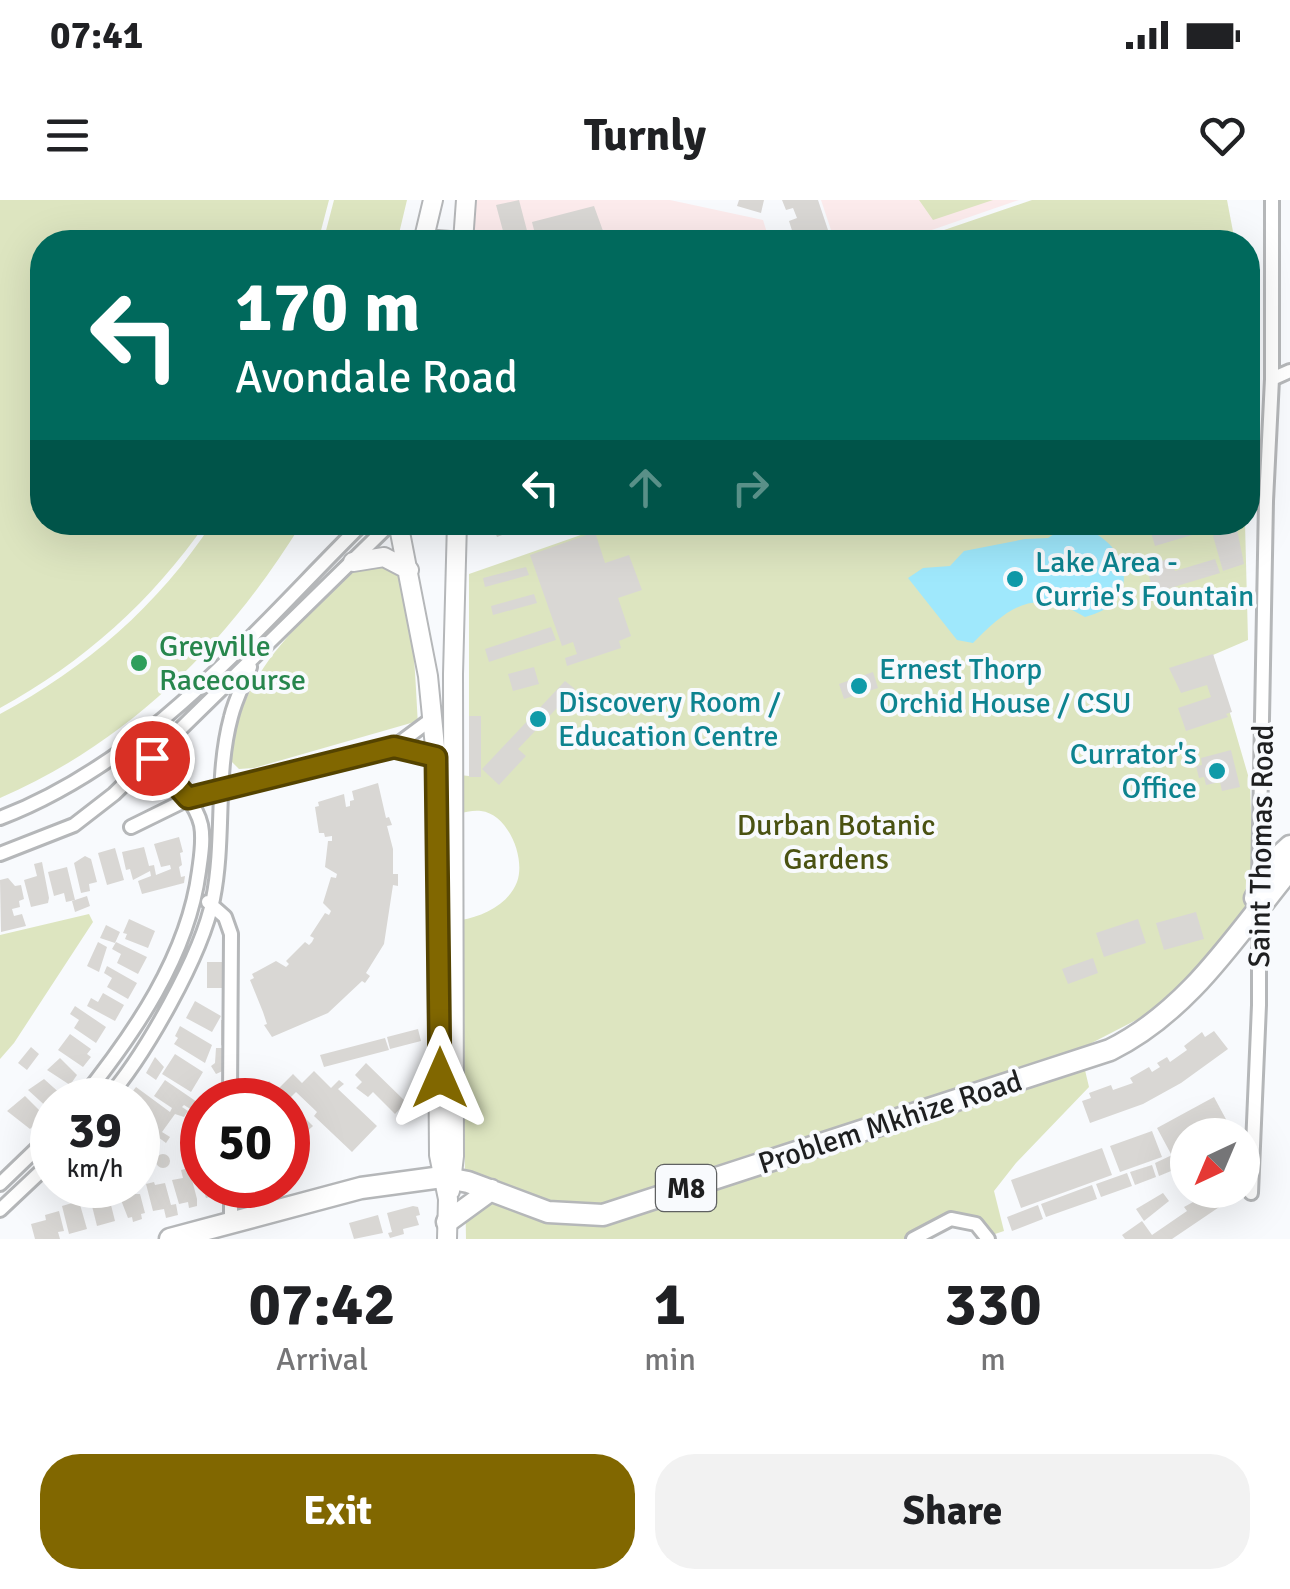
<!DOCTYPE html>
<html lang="en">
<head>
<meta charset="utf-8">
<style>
  body { margin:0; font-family:Signika,sans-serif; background:#f2f2f2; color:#202124; height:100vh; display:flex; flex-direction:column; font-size:38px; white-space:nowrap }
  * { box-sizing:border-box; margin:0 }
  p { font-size:32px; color:#757577 }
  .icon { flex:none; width:55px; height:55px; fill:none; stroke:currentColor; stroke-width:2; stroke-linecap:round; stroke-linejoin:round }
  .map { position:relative; height:1039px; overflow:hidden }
  .panel { display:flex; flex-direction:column; background:#fff; flex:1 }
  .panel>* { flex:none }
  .hud { position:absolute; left:30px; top:30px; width:1230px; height:305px; border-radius:40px; box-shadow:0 10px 40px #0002; background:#00695c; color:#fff; overflow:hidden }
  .needle { width:65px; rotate:224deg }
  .tools { position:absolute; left:1170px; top:918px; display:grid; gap:20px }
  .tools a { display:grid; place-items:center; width:90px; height:90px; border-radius:50%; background:#fff; box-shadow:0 10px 40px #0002; font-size:50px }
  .speed { position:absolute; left:30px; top:878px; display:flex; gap:20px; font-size:50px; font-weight:700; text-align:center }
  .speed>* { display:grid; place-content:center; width:130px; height:130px; border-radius:50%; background:#fff; box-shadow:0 10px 40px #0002; line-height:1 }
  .speed small { font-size:25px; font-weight:400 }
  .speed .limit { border:15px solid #d22; background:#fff; color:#111 }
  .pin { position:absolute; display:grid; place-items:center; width:85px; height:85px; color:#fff; margin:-42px; border:5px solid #fff; border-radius:50%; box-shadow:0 2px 10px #0007 }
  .me { position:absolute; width:110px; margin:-55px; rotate:0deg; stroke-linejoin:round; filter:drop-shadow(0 0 8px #0008) }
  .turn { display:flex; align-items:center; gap:35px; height:210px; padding:0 40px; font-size:45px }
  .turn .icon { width:130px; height:130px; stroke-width:2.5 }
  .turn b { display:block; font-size:70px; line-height:85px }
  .lanes { display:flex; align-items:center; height:95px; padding:0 40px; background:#0003; justify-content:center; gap:50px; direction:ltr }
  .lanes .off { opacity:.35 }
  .eta { display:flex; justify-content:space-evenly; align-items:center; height:170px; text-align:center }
  .eta b { font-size:60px; font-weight:800; line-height:70px }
  .cta { display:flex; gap:20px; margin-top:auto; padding:20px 40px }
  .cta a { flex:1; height:115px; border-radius:40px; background:#816700; color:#fff; font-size:40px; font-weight:800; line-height:115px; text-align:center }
  .cta a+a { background:#f2f2f2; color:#202124 }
  .status { display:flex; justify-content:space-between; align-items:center; height:70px; padding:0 50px; background:#fff; direction:ltr }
  .status svg { height:28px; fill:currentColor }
  header { display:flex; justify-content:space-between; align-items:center; height:130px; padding:0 40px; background:#fff; font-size:45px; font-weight:800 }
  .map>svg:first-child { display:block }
  .education { fill:#fcebec }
  .green { fill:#dde5c0 }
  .water { fill:#9fe8fc }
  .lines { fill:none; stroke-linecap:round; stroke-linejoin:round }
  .stream { stroke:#9fe8fc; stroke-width:4 }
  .building { fill:#d9d7d4 }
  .street-casing { stroke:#b5b7b9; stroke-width:18 }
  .secondary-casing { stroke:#b5b7b9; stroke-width:22 }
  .primary-casing { stroke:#b5b7b9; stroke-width:25 }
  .street { stroke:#fff; stroke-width:12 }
  .secondary { stroke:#fff; stroke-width:18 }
  .primary { stroke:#fff; stroke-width:20 }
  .route-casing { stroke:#544300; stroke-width:25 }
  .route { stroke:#816700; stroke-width:18 }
  .culture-dot { fill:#0f9aa8; stroke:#f8fafd; stroke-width:4 }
  .leisure-dot { fill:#2e9e5b; stroke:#f8fafd; stroke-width:4 }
  .labels { text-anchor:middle; stroke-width:8; stroke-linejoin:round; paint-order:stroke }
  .shield { fill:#f8fafd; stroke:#5f6162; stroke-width:2.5 }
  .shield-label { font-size:28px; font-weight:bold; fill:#1e1f20 }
  .culture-label { font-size:30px; fill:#0d838f; stroke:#f8fafd; text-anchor:start }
  .leisure-label { font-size:30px; fill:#27864d; stroke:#f8fafd; text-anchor:start }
  .park-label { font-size:30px; fill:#4a5212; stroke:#f8fafd }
  .street-label { font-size:30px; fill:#1e1f20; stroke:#f8fafd }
</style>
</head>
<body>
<div class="status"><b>07:41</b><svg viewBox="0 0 49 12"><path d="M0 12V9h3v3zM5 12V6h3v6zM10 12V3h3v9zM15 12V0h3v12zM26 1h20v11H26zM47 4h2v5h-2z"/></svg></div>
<header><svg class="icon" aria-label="menu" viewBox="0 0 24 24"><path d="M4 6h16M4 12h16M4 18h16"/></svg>Turnly<svg class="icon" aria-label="heart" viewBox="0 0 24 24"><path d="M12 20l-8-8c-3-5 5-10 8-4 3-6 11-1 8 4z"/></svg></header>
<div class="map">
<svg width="1290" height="1039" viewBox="0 0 1290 1039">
  <rect width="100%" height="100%" fill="#f8fafd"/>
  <path class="education" d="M466 0H670L763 20 770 42H463Z
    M821 0H1019L897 42H835Z"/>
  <path class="green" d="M0 0H329L318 42H42V322L206 323C152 401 84 462 0 508Z
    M334 0H407L397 42H323Z
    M919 0H993L933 20Z
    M1032 0H1227L1235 42H909Z
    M212 323H302C228 443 131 541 0 598V514C86 468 159 405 212 323Z
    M615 323H1245L1248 440 1213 455 1250 582 1254 704 1177 799 1080 849 1089 887 1016 963 994 991 1004 1031 989 1036 966 1018 909 1039H466L461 720C483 716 508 705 517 682 526 658 508 614 481 611 474 610 465 612 458 614L460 575 469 576V374Z
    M370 361C380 364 392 364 398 373 413 393 416 492 418 521L254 568 239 569 230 560C239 472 298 426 356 367Z
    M89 714 93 722 14 843 0 859V735Z"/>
  <path class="water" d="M1079 327C1131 341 1144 403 1085 417 1036 387 1010 405 973 443L957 440 908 378 923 368 950 366 964 351 1025 339 1048 338 1062 329Z"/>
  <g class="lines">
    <path class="stream" d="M1062 322V329"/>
  </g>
  <path class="building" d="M519 0 530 42H498L495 33 503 31 496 5Z
    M739 0H764L761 13 737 6Z
    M782 0H818L832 42H804L803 37 795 40 789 21 797 18 793 8 786 10Z
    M594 6 607 42 589 40 537 42 532 22Z
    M473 322H489L488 334 472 333Z
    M491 322H524L525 326 497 337Z
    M1148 322H1188L1192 335 1155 346Z
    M1207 322 1236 324 1244 364 1223 371 1213 336 1218 332 1211 334Z
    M595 332 605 363 629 355 642 390 618 398 631 436 619 441 621 448 567 466 565 458 577 454 573 442 562 446 530 355Z
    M1171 358 1175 371 1215 359 1220 373 1154 393 1146 366Z
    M526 367 529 375 485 387 483 378Z
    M534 394 537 403 493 415 491 406Z
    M551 427 556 440 489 462 485 449Z
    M1213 454 1232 512 1226 514 1228 517 1186 531 1178 508 1211 497 1207 485 1181 493 1169 468Z
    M534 467 539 484 513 491 508 474Z
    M873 472 878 488 844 499 839 484Z
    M565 481 575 489 518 549 526 556 499 585 482 569Z
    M469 516H481V577H469Z
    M1231 550 1240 587 1222 591 1220 582 1206 585 1204 577 1199 578 1196 566 1202 565 1201 558Z
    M378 583 386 618 389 617 392 625 387 626 393 649V674H398V686L393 685 384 744 366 773 370 776 365 783 362 781 328 813 272 837 264 825 267 824 263 812 250 780 254 778 252 774 276 761 286 767 289 764 286 761 305 742 309 745 312 742 314 738 310 736 325 713 329 715 331 711 323 703 331 677 336 678 337 674 325 667 328 641H332V636L325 637 324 633H319L315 607 319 606 318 602 344 594 346 607 350 606V601L354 600 352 591Z
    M179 637 183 652 180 653 182 665 179 667 181 677 185 676 184 683 142 694 138 681 151 676 150 671 133 680 130 669 126 670 122 652 144 647 149 666 154 665 156 675 171 669 170 665 161 667 154 644Z
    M115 648 124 680 107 685 98 653Z
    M85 656 91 659 97 682 89 684 90 691 81 693 74 663Z
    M42 662 49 698 48 703 31 707 24 680 37 676 34 664Z
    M67 667 75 700 66 702 64 693 54 696 48 672Z
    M8 678 15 686 21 685 24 699 19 701 20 707 12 709 14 716 22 714 26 726 1 732 0 680Z
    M87 696 90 706 75 712 72 701Z
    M1196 712 1204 739 1164 750 1156 723Z
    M129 719 155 731 148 748 125 739 127 734 123 733Z
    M1138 719 1146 743 1104 757 1096 733Z
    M106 725 120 732 115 743 100 738Z
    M98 742 107 747 99 772 87 766Z
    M116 742 147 757 138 774 117 763 121 754 112 749Z
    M1093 758 1098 773 1068 784 1062 769Z
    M207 762H226V788H207Z
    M107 766 137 783 128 799 107 787 112 778 104 773Z
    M103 793 124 805 115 821 87 806 91 798 98 802Z
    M195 801 221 816 212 832 186 818Z
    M75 806 106 827 96 843 74 828 79 820 70 814Z
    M221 820H229L227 869 216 874 211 866 215 863 216 848H227L221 845Z
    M180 826 212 845 205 863 174 844 178 838 175 836Z
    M418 829 421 841 390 849 387 837Z
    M1214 831 1228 849 1181 883 1143 904 1090 923 1082 901 1091 898 1089 893 1111 885 1113 890 1133 883 1130 878 1149 867 1152 872 1160 867 1157 863 1167 857 1170 862 1187 850 1184 846 1202 832 1205 837Z
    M70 834 91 849 87 854 91 857 83 867 58 850Z
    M385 838 389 850 324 867 320 855Z
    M31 847 39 854 27 870 18 863Z
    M175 854 203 872 191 892 162 874Z
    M155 857 164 867 156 880 146 873Z
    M60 858 77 875 70 885 47 870Z
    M366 863 406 902 395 914 373 892 368 897 356 888 362 882 355 875Z
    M314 871 331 888 339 880 344 884 338 889 377 926 352 952 314 916 317 912 296 892 288 900H253L248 895 256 887 260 891 269 881 278 889 293 874 302 883Z
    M44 879 63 896 52 900 50 910 28 890Z
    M165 880 197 902 192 910 184 905 182 907 188 911 184 917 175 914 162 932 170 937 166 943 138 922V900H126L136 887 170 912 172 908 154 896Z
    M25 896 44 915 30 929 7 911Z
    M1214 897 1228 923 1205 935H1188V945L1171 954 1157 928Z
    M288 909 297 918 301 914 313 926 295 942 291 938 288 942Z
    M141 928 156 941 145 953 138 947V932Z
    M1152 931 1162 957 1120 972 1110 946Z
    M1102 948 1112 975 1021 1008 1011 980Z
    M1185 949 1188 964 1159 976 1155 963Z
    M156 961a7 7 0 1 1 14 0a7 7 0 1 1-14 0Z
    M1152 965 1156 977 1135 985 1130 972Z
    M189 968 197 999V1006L189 1008 188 1002 179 1004 172 980 183 978 181 970Z
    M1127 973 1132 986 1101 997 1096 984Z
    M154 982 155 985 165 983 171 1005 176 1004 178 1015 166 1018 164 1009 153 1011 146 984Z
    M202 985H222L224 993 206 998Z
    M238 985H285V986L274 989 276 997 240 1006Z
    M1092 985 1097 999 1046 1017 1041 1004Z
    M1215 990H1233L1237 995 1172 1039H1125L1122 1035 1142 1021 1152 1035 1187 1011 1184 1007Z
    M108 993 115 1021 97 1026 90 998Z
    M1163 993 1169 1001 1144 1021 1136 1009Z
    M131 994H140L145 1013 141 1014 142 1019 133 1022 132 1017 128 1018 121 1000Z
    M79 1001 87 1029 69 1034 62 1006Z
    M1038 1005 1043 1019 1012 1031 1007 1017Z
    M413 1006 418 1007 420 1015 416 1016 419 1025 403 1029 404 1034 390 1038 388 1033 392 1032 387 1013Z
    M59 1011 64 1031 58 1032 60 1039H35L31 1024 46 1020 45 1015Z
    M378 1015 383 1033 354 1039 349 1023Z"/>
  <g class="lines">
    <g class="street-casing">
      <path id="street" d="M1272 179 1290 171
        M394 547 436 557
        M0 618C149 561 253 432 364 322
        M131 627 188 599 394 547 433 518
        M0 654 74 625 114 594 392 322
        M1259 682 1266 301 1272 179V0
        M208 702 225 717 231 734 230 900
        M81 900C134 834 188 756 199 671 201 656 204 640 201 625 195 599 169 577 151 557
        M106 900C144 857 202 755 213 699 225 639 215 576 231 517 235 500 244 483 250 467
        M0 984 52 934
        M231 985V1023
        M1251 993 1259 805V707
        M0 1010 52 961
        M913 1039 951 1019 976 1024 988 1039"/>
    </g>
    <g class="secondary-casing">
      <path id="secondary" d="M424 39 463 42 466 0
        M423 42 433 0
        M398 322 428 476 436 557 439 955 448 999 447 1039
        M353 362 384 357 409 370
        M450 991 454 956 453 474 457 322"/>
    </g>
    <g class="primary-casing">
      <path id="primary" d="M1255 698 1278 657 1290 646
        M447 1022 491 990
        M170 1039 361 988 442 977 468 982 548 1012 603 1015 1110 850C1189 811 1236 735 1290 669"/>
    </g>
    <use href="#street" class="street"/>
    <use href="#secondary" class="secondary"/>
    <use href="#primary" class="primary"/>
  </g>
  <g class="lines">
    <g class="route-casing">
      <path id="route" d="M152 558 188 598 394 547 436 557 440 878"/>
    </g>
    <use href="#route" class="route"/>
  </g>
  <g class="culture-dot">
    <circle cx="1015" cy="379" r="10"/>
    <circle cx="859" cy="486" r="10"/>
    <circle cx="538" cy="519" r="10"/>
    <circle cx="1217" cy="571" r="10"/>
  </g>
  <circle class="leisure-dot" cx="139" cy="463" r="10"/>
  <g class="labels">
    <rect class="shield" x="656" y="965" width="60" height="46" rx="8"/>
    <g class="shield-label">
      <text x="686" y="998">M8</text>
    </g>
    <g class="culture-label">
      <text x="1035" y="372">Lake Area -<tspan x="1035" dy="34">Currie's Fountain</tspan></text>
      <text x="879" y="479">Ernest Thorp<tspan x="879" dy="34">Orchid House / CSU</tspan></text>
      <text x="558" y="512">Discovery Room /<tspan x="558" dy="34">Education Centre</tspan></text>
      <text x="1197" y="564" text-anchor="end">Currator's<tspan x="1197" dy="34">Office</tspan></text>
    </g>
    <g class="leisure-label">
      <text x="159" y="456">Greyville<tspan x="159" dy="34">Racecourse</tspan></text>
    </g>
    <g class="park-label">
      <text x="836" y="635">Durban Botanic<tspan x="836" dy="34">Gardens</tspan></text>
    </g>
    <g class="street-label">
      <text transform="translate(1261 646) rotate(-89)" y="10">Saint Thomas Road</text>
      <text transform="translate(890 922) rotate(-18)" y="10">Problem Mkhize Road</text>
    </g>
  </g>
</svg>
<div class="tools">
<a><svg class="needle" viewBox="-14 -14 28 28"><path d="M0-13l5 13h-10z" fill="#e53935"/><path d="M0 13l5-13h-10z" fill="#757577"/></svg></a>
</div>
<div class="speed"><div>39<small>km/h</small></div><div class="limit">50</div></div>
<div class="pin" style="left:152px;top:558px;background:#d93025"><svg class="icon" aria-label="arrive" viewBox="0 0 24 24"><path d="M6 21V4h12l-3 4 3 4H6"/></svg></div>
<svg class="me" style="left:440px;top:878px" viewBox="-20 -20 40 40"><path d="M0-17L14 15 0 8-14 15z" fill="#816700" stroke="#fff" stroke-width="4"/></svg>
<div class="hud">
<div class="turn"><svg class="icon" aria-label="left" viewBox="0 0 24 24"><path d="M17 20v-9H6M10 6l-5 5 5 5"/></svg><div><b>170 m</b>Avondale Road</div></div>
<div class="lanes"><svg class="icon" aria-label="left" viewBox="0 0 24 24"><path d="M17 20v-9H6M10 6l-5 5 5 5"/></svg><svg class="icon off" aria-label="ahead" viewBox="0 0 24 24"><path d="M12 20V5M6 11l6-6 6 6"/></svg><svg class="icon off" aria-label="right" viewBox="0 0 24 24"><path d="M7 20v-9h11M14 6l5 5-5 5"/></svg></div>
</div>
</div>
<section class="panel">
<div class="eta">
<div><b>07:42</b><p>Arrival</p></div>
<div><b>1</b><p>min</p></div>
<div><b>330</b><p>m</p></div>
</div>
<div class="cta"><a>Exit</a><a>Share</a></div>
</section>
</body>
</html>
